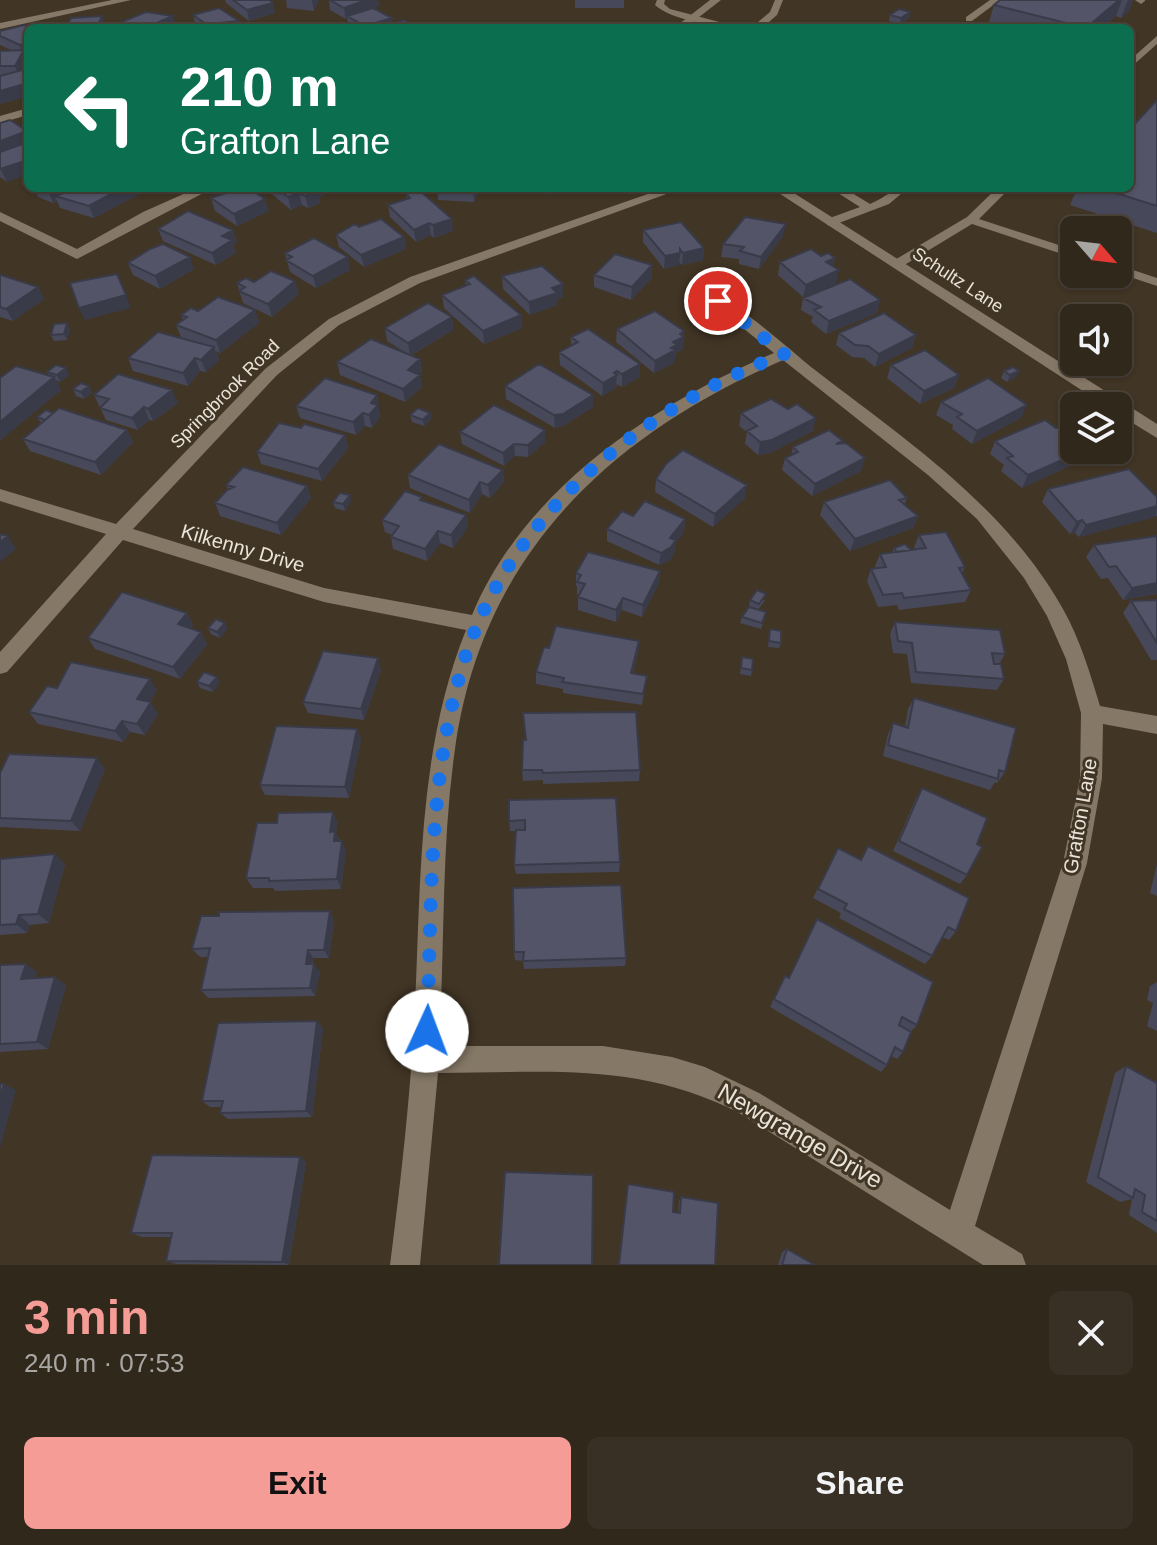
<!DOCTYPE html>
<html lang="en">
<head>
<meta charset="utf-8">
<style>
  body { margin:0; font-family:Arial,sans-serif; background:#393025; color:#f1f3f6; height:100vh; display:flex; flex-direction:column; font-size:30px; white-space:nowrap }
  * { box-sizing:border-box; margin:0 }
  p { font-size:26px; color:#a8a6a3 }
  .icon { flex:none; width:44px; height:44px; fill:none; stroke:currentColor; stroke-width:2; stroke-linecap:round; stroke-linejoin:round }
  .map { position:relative; height:1265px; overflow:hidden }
  .panel { display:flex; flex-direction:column; background:#31281c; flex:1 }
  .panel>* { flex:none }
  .banner { position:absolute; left:24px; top:24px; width:1110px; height:168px; border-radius:12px; box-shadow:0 2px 6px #0004,0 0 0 2px #4c443b; background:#0b6e4f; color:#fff; overflow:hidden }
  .needle { width:52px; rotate:118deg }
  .controls { position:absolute; left:1060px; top:216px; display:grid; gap:16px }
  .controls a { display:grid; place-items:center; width:72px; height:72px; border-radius:12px; background:#31281c; box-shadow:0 2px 6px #0004,0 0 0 2px #4c443b; font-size:40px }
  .pin { position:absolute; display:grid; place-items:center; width:68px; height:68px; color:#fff; margin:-34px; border:4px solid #fff; border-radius:50%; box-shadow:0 2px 8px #0007 }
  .me { position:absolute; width:88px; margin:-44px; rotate:2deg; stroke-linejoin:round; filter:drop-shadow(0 0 6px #0008) }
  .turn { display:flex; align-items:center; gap:28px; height:168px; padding:0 24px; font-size:36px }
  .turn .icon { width:104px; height:104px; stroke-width:2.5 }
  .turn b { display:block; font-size:56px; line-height:68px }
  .round { display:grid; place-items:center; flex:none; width:84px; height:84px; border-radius:12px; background:#393025 }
  .head { display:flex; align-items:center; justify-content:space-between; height:136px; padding:0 24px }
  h1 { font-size:48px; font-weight:700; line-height:60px; color:#f59c96 }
  .primary-button { display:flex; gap:16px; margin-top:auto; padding:16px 24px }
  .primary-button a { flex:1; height:92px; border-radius:12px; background:#f59c96; color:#111; font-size:32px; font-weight:700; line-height:92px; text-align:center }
  .primary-button a+a { background:#393025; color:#f1f3f6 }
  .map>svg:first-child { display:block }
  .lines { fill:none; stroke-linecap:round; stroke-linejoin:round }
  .service { fill:#857866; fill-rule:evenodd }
  .minor { fill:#857866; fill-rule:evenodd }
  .tertiary { fill:#857866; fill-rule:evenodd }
  .secondary { fill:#857866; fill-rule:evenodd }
  .wall { fill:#474859 }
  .shaded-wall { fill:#3a3b49 }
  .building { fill:#535468; stroke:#3a3b49; stroke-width:2 }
  .route { stroke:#1a73e8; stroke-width:14; stroke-dasharray:0 25.2 }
  .labels { text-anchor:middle; stroke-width:6; stroke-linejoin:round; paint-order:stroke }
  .far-street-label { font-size:18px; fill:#eae3d8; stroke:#413525 }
  .street-label { font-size:20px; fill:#eae3d8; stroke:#413525 }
  .near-street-label { font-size:24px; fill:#eae3d8; stroke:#413525 }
</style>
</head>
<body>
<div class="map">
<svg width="1157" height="1265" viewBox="0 0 1157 1265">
  <rect width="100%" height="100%" fill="#413525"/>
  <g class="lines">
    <path class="service" d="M657 0H665L664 4 670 9 742 28C719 28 671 20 655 5Z
      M775 0H783L777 15 762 28H751L770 12Z
      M990 0H1000L972 21H966V17Z
      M1135 0H1145V1L1141 4Z
      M901 25 926 28H896Z
      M1157 36V44L1130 68V60Z
      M830 188H844L870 204C885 198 892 188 908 188L889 204 831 226 827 225V219L860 207Z
      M997 188H1010L979 219 1074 250V258L972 224 901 267H893V261L967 217Z
      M1118 265 1157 278V286L1118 273Z"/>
    <path class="minor" d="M28 108V115L0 123V116Z
      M197 188H213L77 259 0 221V212L77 249 143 212Z
      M665 188H683L420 283 339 325 277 375 133 529 324 588 472 615C524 489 654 404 774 353L713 304V298L718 297C738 303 795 354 815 370 907 441 1005 506 1063 609 1080 639 1090 673 1100 706L1157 716V734L1103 724 1102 778 1087 863 975 1226 1022 1254 1026 1265H983L739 1113C638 1061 547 1073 438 1073L420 1265H390C401 1179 411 1092 415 1006 421 879 418 749 466 630L324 602 123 540 7 672 0 674V652L106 534 0 501V489L116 524 265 369 329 319 410 277ZM783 360 928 475 977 519 1024 578 1047 616 1066 659 1081 713 1080 778 1063 863 950 1210 759 1093 705 1067 672 1057 603 1046H439C445 947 441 847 455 749 482 554 610 435 783 360Z"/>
    <path class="tertiary" d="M710 0H721L685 28H674Z
      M771 188H786L1157 424V438L1118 414V406H1106Z"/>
    <path class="secondary" d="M112 0H131L0 29V23Z"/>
  </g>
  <path class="wall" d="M225 0H269L275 13 249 21 226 3Z
    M286 0H319L314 11 287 8Z
    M329 0H378L379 6 373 8 392 24 418 28H351L349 27 347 18 346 19 330 10Z
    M575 0H624V8H575Z
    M1000 0H1133L1129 11 1121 18 1116 16 1102 28H998L988 25 994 5Z
    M193 15 241 28H198L196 26Z
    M890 15 909 18 900 24 889 21Z
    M28 28V55L26 56 28 62 24 69 28 70V96L0 104V51H13L0 45V31Z
    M1157 100V233L1070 205 1077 188H1130Z
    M0 123 7 182 0 177Z
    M34 188H139L141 193 94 218 60 208 57 201 53 203 38 197Z
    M267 188H322L324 195 319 197 320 203 308 208 302 205 291 210 268 191Z
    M437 188H480L474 202 438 200Z
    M535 188H561L550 195Z
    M406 194 453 231 434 238 431 235 416 242 390 217 388 205 407 199Z
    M211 198 269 211 237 226 215 211Z
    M359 227 404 237 406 249 364 267 339 247 336 235Z
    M158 229 237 242 233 244 236 253 216 265 163 241Z
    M643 230 704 248 703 260 682 265 679 262V265L664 269 643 242Z
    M783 236 759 269 739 264V259L721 257 723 244Z
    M285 253 350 270 316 288 290 272Z
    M821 256 835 258 833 266 836 283 803 297 778 275 780 262Z
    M128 263 194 269 160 289 133 275Z
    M652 265V278L631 300 594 287V275Z
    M0 275 38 287 44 299 13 321 0 317Z
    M502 276 563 297 557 299V305L530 315 503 289Z
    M465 280 521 315 522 328 484 344 444 308 442 295 466 286Z
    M254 282 299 294 272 317 243 303 237 283Z
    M803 298 880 300 877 313 826 334 811 322 813 317 801 310Z
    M255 310 259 323 220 353 216 351 219 360 206 372 200 371 188 386 133 371 128 358 186 339 181 337 176 325 183 320 181 315 198 311Z
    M452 317 453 330 411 355 420 359 422 371 419 374 422 387 405 402 340 375 337 362 406 353 387 341 385 328Z
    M70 329 67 340 54 341 51 335Z
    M617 329 684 331 683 349 676 353 674 363 654 373 616 342Z
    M839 333 916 335 912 348 875 367 864 358 852 357 836 345Z
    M571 337 640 377 622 387 617 384 616 388 602 396 560 365 559 352 571 346Z
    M891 365 959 375 954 388 920 404 887 378Z
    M1004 371 1016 377 1007 382 1001 378Z
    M47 372 69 375 60 382 56 380 61 390 0 440V378L49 376Z
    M89 386 92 393 84 399 76 396 73 389Z
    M505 386 593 407 563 426 555 428 506 399Z
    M94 395 178 403 153 421 149 420 138 430 106 420Z
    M377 395 380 417 372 428 365 426 356 435 300 418 296 406Z
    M941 402 1021 418 972 444 952 429 953 425 936 415Z
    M53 413 127 430 133 442 101 475 30 451 23 439 41 423 37 417Z
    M430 413 431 419 424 426 412 422 410 415Z
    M741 413 813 431 770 453 758 455 745 444 747 432 739 426Z
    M545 430V442L528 457 515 456 504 466 462 444 460 432Z
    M345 435 348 448 322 481 261 464 257 452Z
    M995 441 1074 450H1085L1078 462 1022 488 1001 471 1004 465 990 454Z
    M843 444 861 471 812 496 782 470 785 458 791 455 793 447Z
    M1133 449 1130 455 1118 460 1108 452 1110 450Z
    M503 470 504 482 490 498 482 494 470 513 410 488 408 475Z
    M656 479 745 498 713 527 655 492Z
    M226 485 307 486 311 498 281 535 220 516 215 503 228 489Z
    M1048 489 1157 497V516L1079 537 1075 533 1070 534 1042 502Z
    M907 498 904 505 918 516 913 528 850 551 820 515 824 502Z
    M351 501 345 511 335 508 333 502Z
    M423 501 466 515 468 527 453 548 440 543 427 561 393 549 391 537 392 535 385 532 382 520Z
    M633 516 685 519 684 532 676 542 674 553 670 560 659 565 607 541V529Z
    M919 535 965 567 962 573 971 590 965 602 899 610 897 605 878 607 867 581 871 569 876 568 875 566 880 554 892 552 894 548 910 550H915L914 547Z
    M1094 545 1157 594 1123 600 1108 578 1101 579 1086 557Z
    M660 571 659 583 642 617 622 610 616 622 578 610V597L579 595 577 594V586H576V573Z
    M750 600H765L758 610 765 618 761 629 740 623 742 617 754 609 749 607Z
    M1157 600V660H1151L1123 613 1131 601Z
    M187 613 193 625 190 628 201 632 207 644 180 679 95 649 88 638Z
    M895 622 1005 654 999 664 1004 679 997 690 911 683 907 654 893 653 890 634Z
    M208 628 228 629 220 638 211 634Z
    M770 629 781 643 779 648 768 647Z
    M639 641 638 652 633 674 647 676 642 705 563 693V689L536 684V672L549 648Z
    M742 657 752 670 751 676 740 674Z
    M381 670 364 720 308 713 303 702Z
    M197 682H220L213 692 200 688Z
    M57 688 157 690 150 702 158 714 145 735 130 732 123 742 38 724 29 712Z
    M914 698 1005 772 997 783 995 782 990 790 883 756 888 734 893 723 905 727 908 709Z
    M357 729 361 740 349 798 265 795 260 785Z
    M526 740 640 770 639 781 543 784V780L523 781 522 770Z
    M105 769 80 831 0 827V773Z
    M922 788 977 844 967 875 960 884 893 851 916 798Z
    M509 800 620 862 619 872 516 874 514 865 515 831H510L509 821Z
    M333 812 337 822 336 833 346 851 341 889 275 891 273 888H253L246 878 277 823Z
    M838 848 956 931 949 940 942 937 932 956 925 964 839 918 841 913 813 898Z
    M0 859 65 864 49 923 30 925 27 933 0 935Z
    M1157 864V896L1150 893Z
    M817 919 917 1025 910 1032 903 1052 897 1059 891 1056 887 1065 881 1072 770 1007 785 976 789 978Z
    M334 920 329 958H313V964L320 972 315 996 208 998 201 990 208 957H200L192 949Z
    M514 952 626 958 625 966 524 969 523 961 515 960Z
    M0 965 37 972 35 978 66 985 48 1049 0 1052Z
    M1157 982V1031L1147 1026 1153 1003 1147 1000 1150 986Z
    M317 1021 323 1029 312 1117 228 1119 220 1113 222 1107H210L202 1101Z
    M1126 1066 1157 1083V1233L1129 1215 1132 1199 1120 1202 1086 1182 1115 1073Z
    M306 1162 289 1265 176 1264 166 1261 171 1237H142L131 1233Z
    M628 1184 673 1212 678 1213 679 1201 681 1197 715 1265H618Z
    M787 1249 815 1265H778L782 1252Z"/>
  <path class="shaded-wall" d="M312 0H319L314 11Z
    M366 0H378L379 6 350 18 347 16V18L346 19 344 8Z
    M1119 0H1122L1116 16 1102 28H1086Z
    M1128 0H1133L1129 11 1121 18Z
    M273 3 275 13 249 21 247 10Z
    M910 12 909 18 900 24 901 18Z
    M102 16 106 28H97Z
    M173 16 176 27 174 28H145Z
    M392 18 393 28H366L365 26Z
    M239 21 241 28H209V26L219 23Z
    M28 43V55L26 56 28 62 19 77 15 66 22 52 20 45Z
    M28 83V96L0 104V91Z
    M27 131 28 145 0 155V141Z
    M28 160V174L7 182 1 170Z
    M53 188H82L55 196 57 201 53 203 48 191Z
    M122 188H139L141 193 94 218 89 206Z
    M312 188H322L324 195 319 197 320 203 308 208 305 196Z
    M474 188H480L474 202 473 190Z
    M550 188H561L550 195Z
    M299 193 302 205 291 210 288 197Z
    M265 199 269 211 237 226 234 214Z
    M452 219 453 231 434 238 433 225Z
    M429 223 431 235 416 242 414 230Z
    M786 224 783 236 759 269 761 257Z
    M233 230 237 242 233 244 236 253 216 265 212 253 222 236Z
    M404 237 406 249 364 267 361 255Z
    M704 248 703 260 682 265 683 253Z
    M680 253 679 265 664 269 665 256Z
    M190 257 194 269 160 289 155 276Z
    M348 257 350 270 316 288 313 276Z
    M835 258 832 270 826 262Z
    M652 265V278L631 300 632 287Z
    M839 270 836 283 803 297 806 285Z
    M295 281 299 294 272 317 268 304Z
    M563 284V297L557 299V305L530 315 529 302 552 288Z
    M38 287 44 299 13 321 6 309Z
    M126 295 131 308 85 320 79 308Z
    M880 300 877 313 826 334 829 321Z
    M255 310 259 323 220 353 216 340Z
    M521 315 522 328 484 344 483 331Z
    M452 317 453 330 410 355 408 343Z
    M67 323 70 329 67 340 64 334Z
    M684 331 683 349 676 353 674 363 654 373 655 361 680 334Z
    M916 335 912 348 875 367 879 354Z
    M214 347 219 360 206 372 201 360Z
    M195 358 200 371 188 386 183 373Z
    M420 359 422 371 410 382 408 370Z
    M640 364V377L622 387V374Z
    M66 368 69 375 60 382 57 375Z
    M617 371 616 388 602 396 603 383Z
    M1019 371 1016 377 1007 382 1010 375Z
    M420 375 422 387 405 402 403 389Z
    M959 375 954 388 920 404 924 391Z
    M54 377 61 390 1 440 0 438V422Z
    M89 386 92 393 84 399 81 392Z
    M172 390 178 403 153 421 148 409Z
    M377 395 380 417 372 428 369 415 371 403Z
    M593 395V407L563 426 555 428 554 415Z
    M1027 405 1021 418 972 444 977 431Z
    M144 407 149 420 138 430 132 418Z
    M363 413 365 426 356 435 353 422Z
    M430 413 431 419 424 426 423 420Z
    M816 418 813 431 770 453 758 455 760 442Z
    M127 430 133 442 101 475 95 462Z
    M545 430V442L528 457V445Z
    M345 435 348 448 322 481 318 469Z
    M514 444 515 456 504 466 503 453Z
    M1133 449 1130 455 1118 460 1121 454Z
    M1085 450 1078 462 1022 488 1028 475Z
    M865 458 861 471 812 496 815 484Z
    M503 470 504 482 490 498 488 485Z
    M480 482 482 494 470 513 469 500Z
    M747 485 745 498 713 527 715 514Z
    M307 486 311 498 281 535 277 523Z
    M350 495 351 501 345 511 343 504Z
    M1157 506 1156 517 1079 537 1086 525Z
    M466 515 468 527 453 548 451 535Z
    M918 516 913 528 850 551 855 539Z
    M685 519 684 532 676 542 674 553 670 560 659 565 661 553 670 538Z
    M1082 520 1075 533 1070 534 1077 522Z
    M438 531 440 543 427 561 425 549Z
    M8 536 16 549 0 562V542Z
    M660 571 659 583 642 617 643 605Z
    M1157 583V594L1123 600 1132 588Z
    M623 598 622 610 616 622V610Z
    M187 613 193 625 184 636 178 624Z
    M225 623 228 629 220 638 217 632Z
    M201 632 207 644 180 679 173 667Z
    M639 641 638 652 630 685 631 673Z
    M378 658 381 670 364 720 361 709Z
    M217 677 220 682 213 692 209 686Z
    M150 679 157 690 145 711 137 699Z
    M151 702 158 714 145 735 137 724Z
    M122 721 130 732 123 742 115 731Z
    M357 729 361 740 349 798 345 787Z
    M97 758 105 769 80 831 71 821Z
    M333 812 337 822 336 833 340 841 339 851 330 832Z
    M342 841 346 851 341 889 337 879Z
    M55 854 65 864 49 923 38 914Z
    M330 911 334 920 329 958 324 950Z
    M19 915 30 925 27 933 16 924Z
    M308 950 313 958 311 972 306 964Z
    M26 964 37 972 32 988 21 979Z
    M314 964 320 972 315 996 310 988Z
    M55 977 66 985 48 1049 37 1042Z
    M317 1021 323 1029 312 1117 306 1111Z
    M4 1084 16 1090 0 1148V1097Z
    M300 1157 306 1162 289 1265 282 1262Z"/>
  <path class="building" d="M233 0H269L273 3 247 10Z
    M330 0H366L344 8Z
    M1000 0H1119L1086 28 994 5Z
    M219 8 239 21 219 23 209 26 193 15Z
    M373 8 392 18 365 26 347 16Z
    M899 9 910 12 901 18 890 15Z
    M146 12 173 16 145 28H120L114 25Z
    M102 16 97 28H66L71 18Z
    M404 20 418 28H378Z
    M24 25 31 28H28V43L20 45 0 36V31Z
    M24 50 15 66H0V51Z
    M26 69 28 70V83L0 91V76Z
    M1157 100V206L1100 188H1130V129Z
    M10 120 27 131 0 141V123Z
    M28 142V160L0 169V152Z
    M78 188H122L89 206 55 196Z
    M241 188H249L265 199 234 214 211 198Z
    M276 188H313L317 191 305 196 299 193 288 197Z
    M444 188H474L473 190Z
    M419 190 452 219 433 225 429 223 414 230 388 205 410 198 406 194Z
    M188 211 233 230 222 236 232 240 212 253 158 229Z
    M745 217 786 224 761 257 740 251 744 247 723 244Z
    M381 219 404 237 361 255 336 235 355 224 359 227Z
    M681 222 704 248 683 253 680 249V253L665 256 643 230Z
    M314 238 348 257 313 276 286 260 292 257 285 253Z
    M163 244 190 257 155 276 128 263 150 249Z
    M811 249 821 256 828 253 835 258 826 262 839 270 806 285 780 262Z
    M615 254 652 265 632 287 594 275Z
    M542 266 563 284 552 288 557 293 529 302 502 276Z
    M271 271 295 281 268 304 239 291 245 287 237 283 246 278 254 282Z
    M117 274 126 295 79 308 70 283Z
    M0 275H1L38 287 6 309 0 307Z
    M474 276 521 315 483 331 442 295 470 284 465 280Z
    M850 279 880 300 829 321 814 310 821 307 803 298Z
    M218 297 255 310 216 340 176 325 187 317 181 315 191 308 198 311Z
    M428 303 452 317 408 343 385 328Z
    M655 311 684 331 680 334 684 337 673 342 677 345 671 348 675 350 655 361 617 329Z
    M884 313 916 335 879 354 868 346 855 345 839 333Z
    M67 323 64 334 51 335 54 324Z
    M588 329 640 364 622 374 617 371 614 373 617 375 603 383 559 352 578 342 571 337Z
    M158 332 214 347 201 360 195 358 183 373 128 358Z
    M371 339 420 359 408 370 420 375 403 389 337 362Z
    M925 350 959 375 924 391 891 365Z
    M539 364 593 395 563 414 554 415 505 386Z
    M56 365 66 368 57 375 47 372Z
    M16 366 54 377 0 422V378Z
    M1013 367 1019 371 1010 375 1004 371Z
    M118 374 172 390 148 409 144 407 132 418 100 408 109 399 94 395Z
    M325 378 377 395 371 403 378 405 369 415 363 413 353 422 296 406Z
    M988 378 1027 405 977 431 957 417 962 414 941 402Z
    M81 383 89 386 81 392 73 389Z
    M771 399 788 409 797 404 816 418 772 440 760 442 747 431 757 426 741 413Z
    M494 405 545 430 528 445 514 444 503 453 460 432Z
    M59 408 127 430 95 462 23 439Z
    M418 408 430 413 423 420 410 415Z
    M46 410 53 413 45 420 37 417Z
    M1045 420 1056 428 1074 421V438L1071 439 1074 442V450H1085L1028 475 1007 458 1013 456 995 441Z
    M279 423 301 428 304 424 345 435 318 469 257 452Z
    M829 430 843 441 836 444 846 443 865 458 815 484 785 458 798 452 793 447Z
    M1124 441 1133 449 1121 454 1117 450H1118V444Z
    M439 444 503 470 488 485 480 482 469 500 408 475Z
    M683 450 747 485 715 514 656 479 666 464Z
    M243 467 307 486 277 523 215 503 227 490 234 487 226 485Z
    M1129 469 1157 497V506L1086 525 1082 520 1077 522 1048 489Z
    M890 480 907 498 899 500 918 516 855 539 824 502Z
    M405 491 422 497 420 500 466 515 451 535 438 531 425 549 391 537 399 526 382 520Z
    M340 493 350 495 343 504 333 502Z
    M645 501 685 519 670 538 676 540 671 547 661 553 607 529 622 511 633 516Z
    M946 532 965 567 959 568 971 590 904 598 902 593 883 595 871 569 886 567 880 554 926 548 919 535Z
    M0 534 8 536 0 542Z
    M1157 536V583L1132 588 1116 566 1109 567 1094 545Z
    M905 544 911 550 897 552 894 548Z
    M588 552 660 571 643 605 623 598 616 610 578 597 585 584 577 582 581 575 576 573Z
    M757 590 766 594 759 604 750 600Z
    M122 592 187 613 178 624 201 632 173 667 88 638Z
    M1157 600V643L1131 601Z
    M749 607 766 612 762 623 742 617Z
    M216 619 225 623 217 632 208 628Z
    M895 622 1000 630 1005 654 992 653 994 664H1001L1004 679 916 672 912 643 898 641Z
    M556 626 639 641 631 673 647 676 643 694 562 682 564 678 536 672 544 647 549 648Z
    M770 629 781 631V643L769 641Z
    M323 651 378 658 361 709 303 702Z
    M742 657 753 659 752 670 741 668Z
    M71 662 150 679 137 699 151 702 137 724 122 721 115 731 29 712 47 686 57 688Z
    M204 672 217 677 209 686 197 682Z
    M914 698 1016 728 1005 772 999 770 998 779 888 745 893 723 908 728Z
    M636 712 640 770 543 773 542 770H522L523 740H526L523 713Z
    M276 726 357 729 345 787 260 785Z
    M9 754 97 758 71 821 0 818V773Z
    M922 788 987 818 977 844 982 847 967 875 899 841Z
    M616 798 620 862 514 865 516 830H525V820L509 821V800Z
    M333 812 330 832 335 831 334 841H342L337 879 269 881V878H246L257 823H277L278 813Z
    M868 846 969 898 956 931 948 927 932 956 844 909 847 904 818 889 838 848 861 860Z
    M55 854 38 914 19 915 16 924 0 925V859Z
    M621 885 626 958 523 961 524 952H514L513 888Z
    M330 911 324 950H308L306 964H314L310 988 201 990 210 948 192 949 201 916H219V912Z
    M817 919 933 982 917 1025 902 1017 899 1025 911 1032 903 1052 895 1047 887 1065 774 999 785 976 789 978Z
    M26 964 21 979 55 977 37 1042 0 1044V965Z
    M317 1021 306 1111 220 1113 223 1101H202L218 1023Z
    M1126 1066 1157 1083V1221L1142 1212 1145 1195 1135 1189 1133 1198 1098 1177Z
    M0 1084H4L0 1097Z
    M152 1155 300 1157 282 1262 166 1261 172 1233H131Z
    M505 1172 593 1175 592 1265H499Z
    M628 1184 674 1192 673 1212 680 1213 681 1197 718 1203 715 1265H619Z
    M787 1249 815 1265H782Z"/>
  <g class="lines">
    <path class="route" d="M427 1031C432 910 427 781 463 664 508 515 644 407 784 354L718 301"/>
  </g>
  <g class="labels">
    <g class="far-street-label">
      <text transform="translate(958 280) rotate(33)" y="6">Schultz Lane</text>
      <text transform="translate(225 394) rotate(-45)" y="6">Springbrook Road</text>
    </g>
    <g class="street-label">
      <text transform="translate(243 548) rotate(16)" y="7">Kilkenny Drive</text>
      <text transform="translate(1080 816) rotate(-80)" y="7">Grafton Lane</text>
    </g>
    <g class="near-street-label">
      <text transform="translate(800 1136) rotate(30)" y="8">Newgrange Drive</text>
    </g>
  </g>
</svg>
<div class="controls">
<a><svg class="needle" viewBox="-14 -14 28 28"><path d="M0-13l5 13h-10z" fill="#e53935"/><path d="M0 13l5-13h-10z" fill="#a8a6a3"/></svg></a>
<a><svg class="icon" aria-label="sound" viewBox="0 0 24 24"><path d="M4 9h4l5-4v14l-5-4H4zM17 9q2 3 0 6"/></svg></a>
<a><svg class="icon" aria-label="layers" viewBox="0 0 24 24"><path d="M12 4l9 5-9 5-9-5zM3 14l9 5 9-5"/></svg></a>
</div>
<div class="pin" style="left:718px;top:301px;background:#d93025"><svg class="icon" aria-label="arrive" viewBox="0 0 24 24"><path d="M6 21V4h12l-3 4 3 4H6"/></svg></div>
<svg class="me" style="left:427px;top:1031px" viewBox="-20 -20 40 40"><circle r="19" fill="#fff"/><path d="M0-13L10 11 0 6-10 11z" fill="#1a73e8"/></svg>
<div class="banner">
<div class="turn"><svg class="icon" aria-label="left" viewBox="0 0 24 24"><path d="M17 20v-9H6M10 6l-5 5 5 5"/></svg><div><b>210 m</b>Grafton Lane</div></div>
</div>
</div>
<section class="panel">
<div class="head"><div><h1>3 min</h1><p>240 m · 07:53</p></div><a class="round"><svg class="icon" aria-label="close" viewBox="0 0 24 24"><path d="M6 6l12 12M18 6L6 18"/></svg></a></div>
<div class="primary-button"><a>Exit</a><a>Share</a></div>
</section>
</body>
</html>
